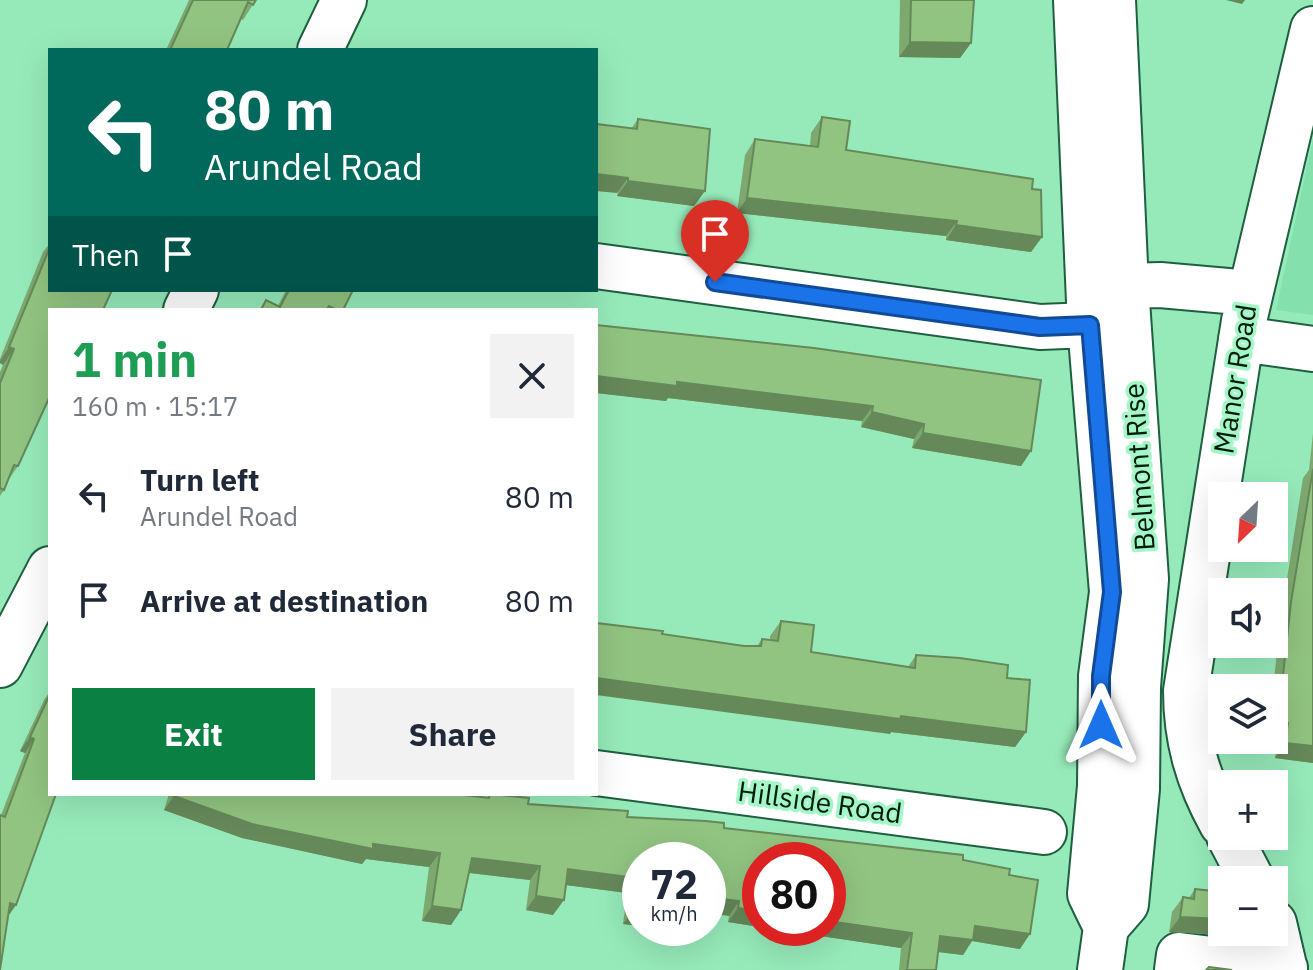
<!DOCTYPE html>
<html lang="en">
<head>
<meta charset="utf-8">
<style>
  body { margin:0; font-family:"IBM Plex Sans",sans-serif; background:#f2f2f3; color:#1f2937; height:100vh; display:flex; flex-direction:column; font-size:30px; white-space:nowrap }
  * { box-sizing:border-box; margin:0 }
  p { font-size:26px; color:#747a83 }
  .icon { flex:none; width:44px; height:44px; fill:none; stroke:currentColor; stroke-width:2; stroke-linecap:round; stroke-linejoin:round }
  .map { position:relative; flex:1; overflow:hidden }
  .details { position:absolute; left:48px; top:308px; width:550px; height:488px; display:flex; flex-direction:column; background:#fff; border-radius:0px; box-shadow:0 8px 32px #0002 }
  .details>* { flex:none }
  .top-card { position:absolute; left:48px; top:48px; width:550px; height:244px; border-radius:0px; box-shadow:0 8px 32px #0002; background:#00695c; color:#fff; overflow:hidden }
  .needle { width:52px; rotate:205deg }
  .tools { position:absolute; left:1208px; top:482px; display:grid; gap:16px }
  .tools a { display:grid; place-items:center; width:80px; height:80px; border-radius:0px; background:#fff; box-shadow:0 8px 32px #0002; font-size:40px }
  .speed { position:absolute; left:622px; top:842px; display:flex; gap:16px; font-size:40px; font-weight:700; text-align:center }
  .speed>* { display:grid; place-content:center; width:104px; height:104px; border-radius:50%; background:#fff; box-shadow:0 8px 32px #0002; line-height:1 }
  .speed small { font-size:20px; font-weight:400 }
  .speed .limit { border:12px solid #d22; background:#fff; color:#111 }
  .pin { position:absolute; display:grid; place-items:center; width:68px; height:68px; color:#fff; margin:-82px -34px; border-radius:50% 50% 50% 0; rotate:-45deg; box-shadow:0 0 8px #0007 }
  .pin .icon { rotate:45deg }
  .me { position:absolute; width:88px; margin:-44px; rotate:0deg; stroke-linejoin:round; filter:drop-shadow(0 0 6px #0008) }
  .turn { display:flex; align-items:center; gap:28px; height:168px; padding:0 24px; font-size:36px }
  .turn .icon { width:104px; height:104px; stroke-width:2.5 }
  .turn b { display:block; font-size:56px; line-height:68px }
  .then { display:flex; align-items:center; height:76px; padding:0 24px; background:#0003; gap:16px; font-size:30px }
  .round { display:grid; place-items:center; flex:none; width:84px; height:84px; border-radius:0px; background:#f2f2f3 }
  .summary { display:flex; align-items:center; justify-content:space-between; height:136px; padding:0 24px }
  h1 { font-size:48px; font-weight:700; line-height:60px; color:#1e9e55 }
  .action { display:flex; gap:16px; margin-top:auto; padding:16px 24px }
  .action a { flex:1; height:92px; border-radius:0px; background:#0b8043; color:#fff; font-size:32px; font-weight:700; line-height:92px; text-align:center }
  .action a+a { background:#f2f2f3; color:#1f2937 }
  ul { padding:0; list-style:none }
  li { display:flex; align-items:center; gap:24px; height:104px; padding:0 24px }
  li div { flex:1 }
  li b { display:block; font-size:30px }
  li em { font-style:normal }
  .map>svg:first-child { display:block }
  .built { fill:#84e0ad }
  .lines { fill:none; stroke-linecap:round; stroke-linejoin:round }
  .minor-casing { stroke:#1e5f3f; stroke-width:48 }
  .highway-casing { stroke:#1e5f3f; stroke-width:48 }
  .minor { stroke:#fff; stroke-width:44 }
  .highway { stroke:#fff; stroke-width:44 }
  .wall { fill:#7da96f }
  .shaded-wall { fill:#66895a }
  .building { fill:#91c481; stroke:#66895a; stroke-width:2 }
  .route-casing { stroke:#114b97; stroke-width:20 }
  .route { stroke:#1a73e8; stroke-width:14 }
  .labels { text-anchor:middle; stroke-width:7; stroke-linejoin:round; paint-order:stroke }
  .street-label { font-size:28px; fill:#021b0e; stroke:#a3f7c7 }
</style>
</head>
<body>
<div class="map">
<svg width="1313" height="970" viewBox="0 0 1313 970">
  <rect width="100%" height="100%" fill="#96eaba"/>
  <path class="built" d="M1313 139V315L1276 310Z"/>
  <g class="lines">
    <g class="minor-casing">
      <path id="minor" d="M320 50 344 0
        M596 266 1040 327 1090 325
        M1126 286 1160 285 1250 293
        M186 310 196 290
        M1241 339 1313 349
        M0 665 50 569
        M596 773 1044 832
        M1222 824C1198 781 1186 740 1186 691L1244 321 1313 29
        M1229 836 1252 880
        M1274 923 1285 970
        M1177 970 1179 955 1285 968"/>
    </g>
    <g class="highway-casing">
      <path id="highway" d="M1076 0 1090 325 1112 592 1101 676 1100 786 1090 894 1106 927 1100 970
        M1106 927 1126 904 1137 789 1138 687 1146 579 1126 286 1113 0"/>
    </g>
    <use href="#minor" class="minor"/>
    <use href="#highway" class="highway"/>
  </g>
  <path class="wall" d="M189 0H256L243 20 240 19 227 50H166Z
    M900 0H974L971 43 960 58 899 57Z
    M822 117 846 150 1032 189 1042 237 1031 252 946 240V236L737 213 745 155 755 139 810 146 811 133Z
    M638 119 694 206 617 196 631 129Z
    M50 243V310L18 466 9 479 4 490 0 496V372L3 365 0 363V359L43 252Z
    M286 290H353L343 310H259L266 300 278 306Z
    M596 325 1031 451 1021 466 912 448 914 439 861 427 862 421 668 398 666 401 596 393Z
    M1313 433V763L1275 758 1277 738 1274 737V688H1273L1281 617 1303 478 1309 470Z
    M781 621 811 652 908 667 916 655 1007 678 1026 732 1015 747 891 732 890 734 662 634 744 646H757L762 639 770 640V636Z
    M50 691V794L16 905 8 916 1 815 25 753 20 751 44 700Z
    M169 794H456L487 798 490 794 528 804 724 828 963 860 1009 875 1020 949 972 941 963 955 938 952 936 970H899L901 948 767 928H828L760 927 728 922 729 916 640 860V926L623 924 627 893 566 885 553 915 526 910 530 880 469 873 461 910 451 925 422 921 429 867 366 859 362 864 242 838 164 810Z
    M1195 889 1223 935 1169 932 1172 912 1183 897 1189 898Z"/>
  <path class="shaded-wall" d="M1226 0H1245L1242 4Z
    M910 42 971 43 960 58 899 57Z
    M596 174 628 178 617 193 596 191Z
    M628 181 705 191 694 206 617 196Z
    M747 198 957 221 946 236 737 213Z
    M956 225 1042 237 1031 252 946 240Z
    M9 347 14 349 3 365 0 363V361Z
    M596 376 677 382 873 406 862 421 668 398 666 401 596 393Z
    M872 412 924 424 914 439 861 427Z
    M923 433 1031 451 1021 466 912 448Z
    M596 678 901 716 1026 732 1015 747 891 732 890 734 596 695Z
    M1280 703 1285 704 1274 719V712Z
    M1283 722 1288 723 1277 738 1274 737V735Z
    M30 737 34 739 25 753 20 751Z
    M1285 743 1313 746V763L1275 758Z
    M174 796 373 844 440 853 429 867 366 859 362 864 242 838 164 810Z
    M472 858 540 866 530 880 462 872Z
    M568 869 637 878 627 893 558 884Z
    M536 896 564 900 553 915 526 910Z
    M708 897 739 901 729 916 708 913Z
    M10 903 16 905 6 919Z
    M432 906 461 910 451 925 422 921Z
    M738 908 760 911V927L728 922Z
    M634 909 640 910V926L623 924Z
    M1180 917 1222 919V932H1225L1223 935 1169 932Z
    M828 921 912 933 901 948 767 928H828Z
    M975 926 1030 934 1020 949 972 941 963 955 930 951 940 936Z"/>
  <path class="building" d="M193 0H256L253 5 248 2 227 50H170Z
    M911 0H974L971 43 910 42Z
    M822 117 850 121 846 150 1033 179 1032 189 1041 190 1042 237 956 225 957 221 747 198 755 139 818 147Z
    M638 119 710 129 705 191 628 181V178L596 174V124L637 129Z
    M50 247V290H112L103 310H50V396L18 466 14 465 4 490 0 488V383L14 349 9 347Z
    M289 290H353L343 310H337L329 306 326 310H261L266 300 280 307Z
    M596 325 814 348 1041 380 1031 451 923 433 924 424 872 412 873 406 677 382V386L596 376Z
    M1313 469V746L1285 743 1288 723 1283 722 1285 704 1280 703 1291 602Z
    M781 621 814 625 811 652 915 668 916 655 960 658 1008 665 1007 678 1030 680 1026 732 901 716 900 719 596 678V623L663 631 662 634 744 646H761L762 639 778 641Z
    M50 694V794H56L16 905 10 903 0 970V815L5 817 34 739 30 737Z
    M175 794H456L489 798 490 794H492L529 798 528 804 628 811 627 817 706 821 724 823V828L963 855V860L1010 869 1009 875 1038 880 1030 934 975 926 973 940 940 936 936 970H907L912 933 828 921V860H760V911L738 908 739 901 708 897V860H640V910L634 909 637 878 568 869 564 900 536 896 540 866 472 858 461 910 432 906 440 853 373 844V849L252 824 174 796Z
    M1195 889 1222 892V919L1180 917 1183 897 1194 899Z
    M1209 967 1232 970H1206Z"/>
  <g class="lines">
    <g class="route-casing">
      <path id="route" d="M715 282 1040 327 1090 325 1112 592 1101 676V725"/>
    </g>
    <use href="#route" class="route"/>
  </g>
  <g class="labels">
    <g class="street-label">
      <text transform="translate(1235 379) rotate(-81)" y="10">Manor Road</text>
      <text transform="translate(1139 467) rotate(-94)" y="10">Belmont Rise</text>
      <text transform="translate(820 802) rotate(8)" y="10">Hillside Road</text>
    </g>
  </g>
</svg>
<div class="tools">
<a><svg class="needle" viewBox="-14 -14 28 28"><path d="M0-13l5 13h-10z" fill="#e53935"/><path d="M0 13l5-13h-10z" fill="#747a83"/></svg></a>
<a><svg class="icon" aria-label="sound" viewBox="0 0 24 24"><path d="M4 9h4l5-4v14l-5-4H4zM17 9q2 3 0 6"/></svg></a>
<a><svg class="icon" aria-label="layers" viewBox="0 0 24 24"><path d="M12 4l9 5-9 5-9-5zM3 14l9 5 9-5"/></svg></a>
<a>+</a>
<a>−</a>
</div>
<div class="speed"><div>72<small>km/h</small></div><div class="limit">80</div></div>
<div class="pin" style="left:715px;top:282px;background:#d93025"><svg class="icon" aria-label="arrive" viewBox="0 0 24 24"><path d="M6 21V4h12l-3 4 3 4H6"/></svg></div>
<svg class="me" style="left:1101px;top:725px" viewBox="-20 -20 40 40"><path d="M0-17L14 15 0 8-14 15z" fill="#1a73e8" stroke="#fff" stroke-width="4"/></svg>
<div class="top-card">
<div class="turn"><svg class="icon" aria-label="left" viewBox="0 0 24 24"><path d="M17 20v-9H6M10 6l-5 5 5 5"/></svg><div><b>80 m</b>Arundel Road</div></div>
<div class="then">Then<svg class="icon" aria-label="arrive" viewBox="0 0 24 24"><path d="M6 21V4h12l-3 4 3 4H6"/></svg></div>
</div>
<section class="details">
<div class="summary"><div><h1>1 min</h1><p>160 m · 15:17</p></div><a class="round"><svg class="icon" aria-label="close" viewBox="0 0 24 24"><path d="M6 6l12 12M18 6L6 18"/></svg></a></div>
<ul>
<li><svg class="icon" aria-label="left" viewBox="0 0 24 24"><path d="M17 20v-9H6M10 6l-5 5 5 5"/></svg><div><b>Turn left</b><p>Arundel Road</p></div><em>80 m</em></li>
<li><svg class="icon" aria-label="arrive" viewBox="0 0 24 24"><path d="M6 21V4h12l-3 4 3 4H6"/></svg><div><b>Arrive at destination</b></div><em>80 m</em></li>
</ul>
<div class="action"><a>Exit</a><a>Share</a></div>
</section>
</div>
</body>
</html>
